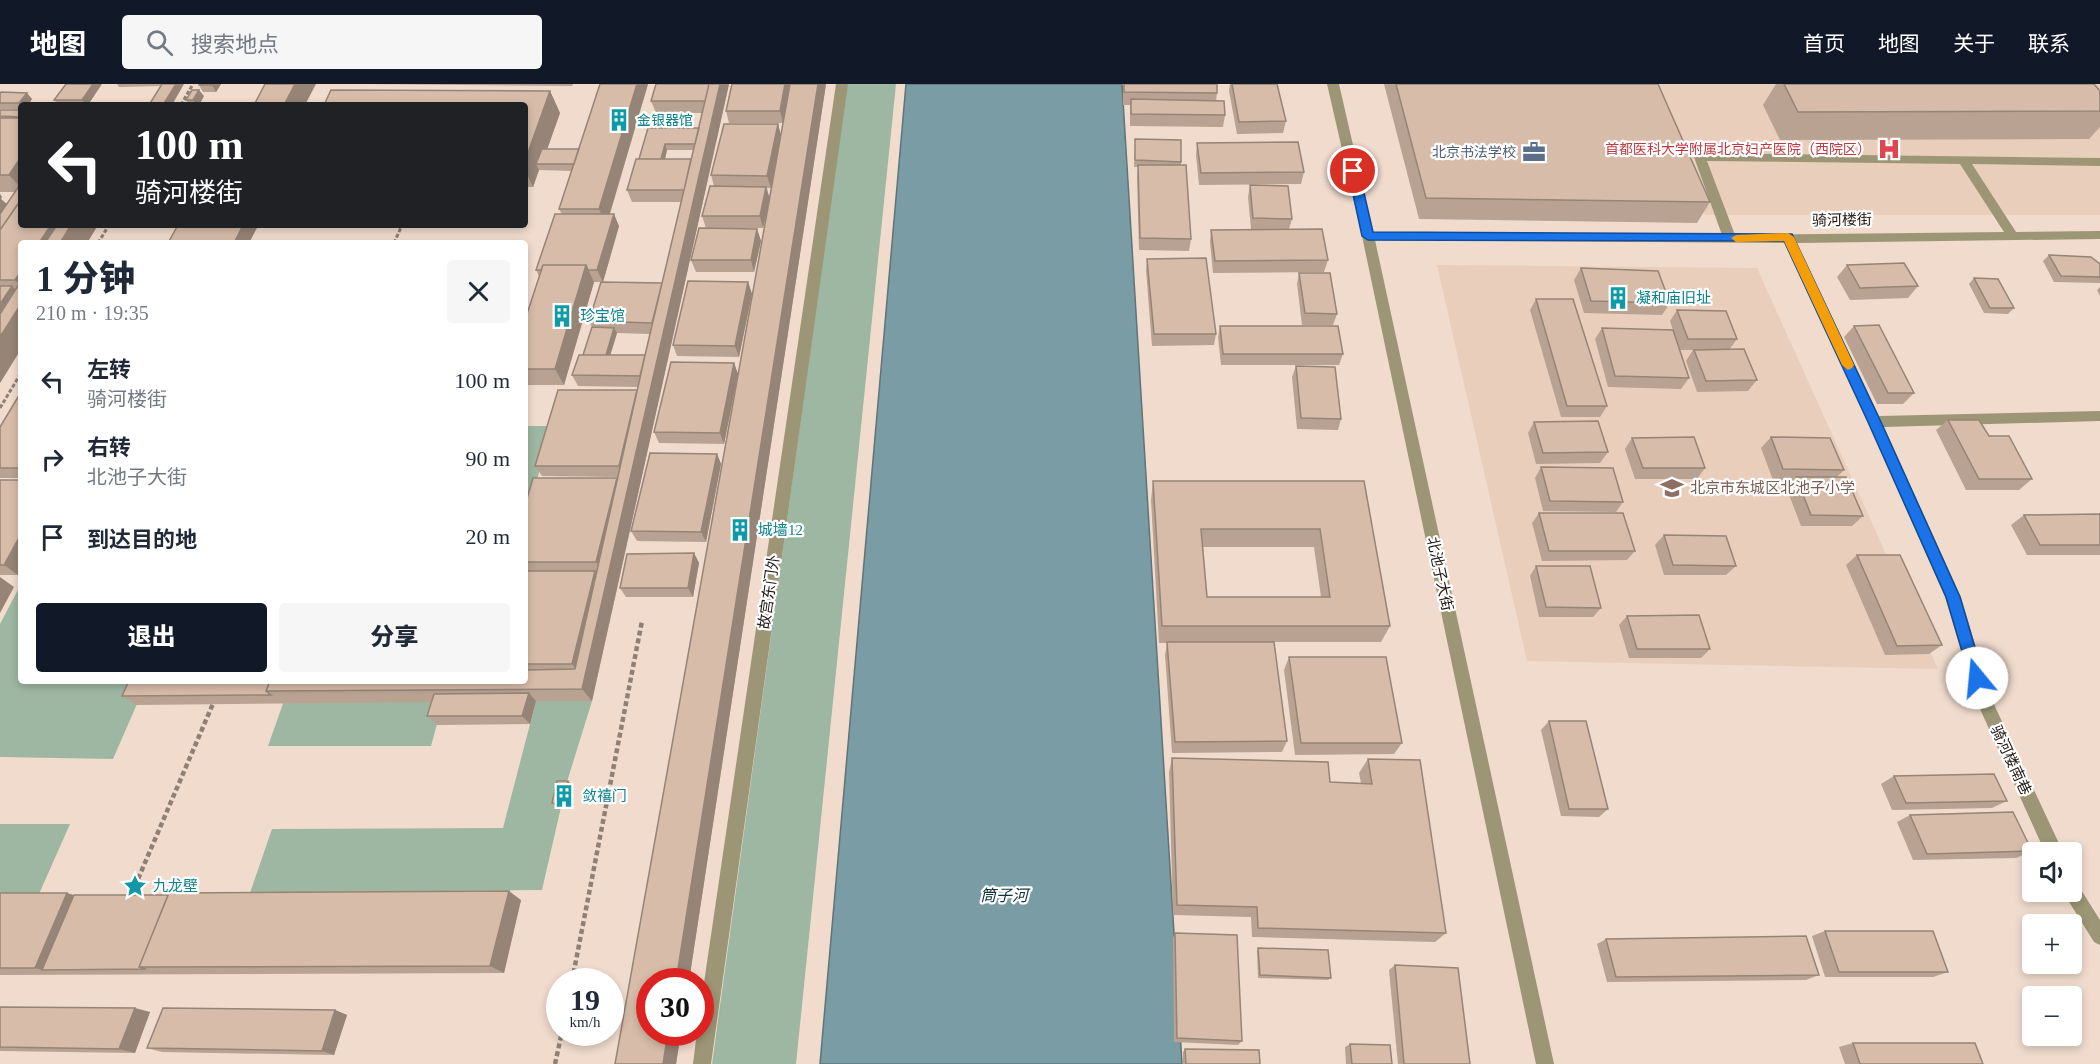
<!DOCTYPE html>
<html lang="zh">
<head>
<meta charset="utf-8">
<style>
  body { margin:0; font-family:"Times New Roman","Noto Sans SC",serif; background:#f6f6f7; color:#1f2937; height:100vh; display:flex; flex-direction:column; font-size:22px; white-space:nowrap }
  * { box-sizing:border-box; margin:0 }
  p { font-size:20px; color:#747a83 }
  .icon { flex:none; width:33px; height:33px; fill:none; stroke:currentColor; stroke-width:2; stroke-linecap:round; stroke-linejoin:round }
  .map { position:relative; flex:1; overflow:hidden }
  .panel { position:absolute; left:18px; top:156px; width:510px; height:444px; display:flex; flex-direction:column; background:#fff; border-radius:6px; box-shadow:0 3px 9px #0003 }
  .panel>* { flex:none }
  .banner { position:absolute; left:18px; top:18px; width:510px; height:126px; border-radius:6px; box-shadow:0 3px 9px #0003; background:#202124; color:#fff; overflow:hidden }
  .tools { position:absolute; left:2022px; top:758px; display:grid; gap:12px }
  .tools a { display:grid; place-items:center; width:60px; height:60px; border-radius:6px; background:#fff; box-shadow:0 3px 9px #0003; font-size:30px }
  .speed { position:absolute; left:546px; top:884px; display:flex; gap:12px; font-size:30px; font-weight:700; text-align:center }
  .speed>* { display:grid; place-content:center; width:78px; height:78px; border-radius:50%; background:#fff; box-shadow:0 3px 9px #0003; line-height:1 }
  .speed small { font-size:15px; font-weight:400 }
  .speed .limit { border:9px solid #d22; background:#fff; color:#111 }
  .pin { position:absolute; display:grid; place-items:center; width:51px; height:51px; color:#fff; margin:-26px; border:3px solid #fff; border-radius:50%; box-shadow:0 2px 6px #0007 }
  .me { position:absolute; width:66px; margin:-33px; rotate:343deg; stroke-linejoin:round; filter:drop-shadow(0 0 4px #0008) }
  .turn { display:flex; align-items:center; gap:21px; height:126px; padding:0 18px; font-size:27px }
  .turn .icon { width:78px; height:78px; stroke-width:2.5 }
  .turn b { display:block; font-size:42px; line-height:51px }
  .round { display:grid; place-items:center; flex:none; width:63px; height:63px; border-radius:6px; background:#f6f6f7 }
  .summary { display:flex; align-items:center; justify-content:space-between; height:102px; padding:0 18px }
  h1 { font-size:36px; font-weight:800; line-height:45px }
  .button { display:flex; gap:12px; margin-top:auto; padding:12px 18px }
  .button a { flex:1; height:69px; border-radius:6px; background:#111827; color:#fff; font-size:24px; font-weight:800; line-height:69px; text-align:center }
  .button a+a { background:#f6f6f7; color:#1f2937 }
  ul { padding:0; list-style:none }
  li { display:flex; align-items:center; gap:18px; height:78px; padding:0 18px }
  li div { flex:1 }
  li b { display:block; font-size:22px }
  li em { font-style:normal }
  header { display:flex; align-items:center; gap:36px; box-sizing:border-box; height:84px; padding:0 30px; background:#111827; color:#fff }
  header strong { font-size:28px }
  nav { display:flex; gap:33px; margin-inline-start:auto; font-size:21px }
  .search { width:420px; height:54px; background:#f6f6f7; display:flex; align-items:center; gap:15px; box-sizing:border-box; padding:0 21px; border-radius:6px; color:#747a83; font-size:22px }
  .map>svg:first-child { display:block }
  .built { fill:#eacebc }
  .forest { fill:#9eb7a2 }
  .water { fill:#7a9ca5; stroke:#5f7479; stroke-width:1.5 }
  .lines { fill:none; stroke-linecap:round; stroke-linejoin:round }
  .path-far1 { stroke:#8f8076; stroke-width:3; stroke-dasharray:4 2; stroke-linecap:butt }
  .path { stroke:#8f8076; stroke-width:4.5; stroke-dasharray:5 3; stroke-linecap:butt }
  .minor { fill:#9c9676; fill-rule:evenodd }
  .wall { fill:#b9a291; fill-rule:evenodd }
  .shaded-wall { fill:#968476 }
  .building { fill:#d7bca9; stroke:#968476; stroke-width:1.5; fill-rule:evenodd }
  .route { fill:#1a73e8; stroke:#114b97; stroke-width:1.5 }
  .slow { fill:#f59e0b }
  .labels { text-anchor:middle; stroke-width:4.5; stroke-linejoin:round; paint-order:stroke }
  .far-culture-label { font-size:14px; fill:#0d838f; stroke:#fff; text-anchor:start }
  .far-health-label { font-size:14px; fill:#be3a42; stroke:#fff; text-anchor:end }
  .far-service-label { font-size:14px; fill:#4e5e75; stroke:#fff; text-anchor:end }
  .street-label { font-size:15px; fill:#201813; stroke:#fff }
  .culture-label { font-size:15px; fill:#0d838f; stroke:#fff; text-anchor:start }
  .education-label { font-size:15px; fill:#785e54; stroke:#fff; text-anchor:start }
  .water-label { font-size:16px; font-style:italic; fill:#0f323a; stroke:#fff }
</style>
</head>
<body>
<header>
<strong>地图</strong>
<div class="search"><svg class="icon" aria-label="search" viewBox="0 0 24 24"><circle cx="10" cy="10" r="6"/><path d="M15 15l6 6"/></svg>搜索地点</div>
<nav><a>首页</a><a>地图</a><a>关于</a><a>联系</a></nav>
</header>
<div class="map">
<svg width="2100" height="980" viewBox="0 0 2100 980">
  <rect width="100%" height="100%" fill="#f0dbcd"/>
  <path class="built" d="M1652 0H2100V131H1705Z
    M1437 181 1757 184 1938 585 1527 577Z"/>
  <path class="forest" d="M847 0H896L796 980H712Z
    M525 342H552L525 439Z
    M21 500V597H147L113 675 0 673V540Z
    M291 597 443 618 431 662H268Z
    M536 617H592L566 701 542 806 250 809 272 745 503 744Z
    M0 740H70L39 810 0 811Z"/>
  <path class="water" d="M906 0H1122L1182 980H820Z"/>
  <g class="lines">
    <path class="path-far1" d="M181 21 193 0
      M98 159 109 141
      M394 159 402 141
      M0 324 21 289"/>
    <path class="path" d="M135 802 215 615
      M572 897 642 537
      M555 980 562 948"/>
    <path class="minor" d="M836 0H848L711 980H693L697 948H700V926Z
      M1327 0H1339L1373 148 1722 151 1694 73 1700 69 2100 74V82L1972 80 2016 148 2100 147V155L1797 159 1879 332 2100 327V337L1884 343 1961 513 1991 614 2063 768H2045L1975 614 1945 513 1868 338 1785 159 1375 156 1554 980H1536L1362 152ZM1707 77 1960 80 2004 148 1735 151Z
      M2072 798 2078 801 2100 836V861L2094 858 2066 813 2063 807H2072Z"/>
  </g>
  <path class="wall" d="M66 0 88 21H59L54 16Z
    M117 0H162L160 2 119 3Z
    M199 0H221L216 8H203L199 1Z
    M365 0H573L572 2Z
    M600 0H648L610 130 619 142 603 198 662 199 681 118H632L627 106 639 75 648 44H699L702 29H656L651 17 729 0 592 617H536L530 640 437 641 427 632 431 618 136 621 122 612 525 597V421L617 394 618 393 542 392 535 382 637 306 638 303 578 302 572 291 583 271 592 243 589 237 601 198H594L564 301H525V236L539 192 536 186 562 130 559 125 572 87 539 86 533 103H525V21L550 7 560 29 547 65H579ZM667 66H694L691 75H665ZM617 249 650 250 645 271H610Z
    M732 0H826L689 897H650V948H681L676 980H615L736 301 724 360 659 359 654 348 671 278 734 279 738 290 768 124 763 144H706L702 132 710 102H714L711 91 724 40H778L781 51 784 35 783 39H729L726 27ZM776 77 769 114 767 104H771Z
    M1123 0H1217V9L1216 17 1225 31 1223 43 1130 42V21H1123Z
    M1230 0H1277L1286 37 1283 49 1237 50 1229 7Z
    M1384 0H1658L1710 118 1697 139 1419 135Z
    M1776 0H2094L2100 7V43L2089 55 1780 56 1763 21Z
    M0 10 32 15 28 21H21V25H0Z
    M204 12 199 21H189L186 16Z
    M0 26H21V141H98L87 159H21V265L0 299V110L2 113 1 115 7 120 15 108H0Z
    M1197 59 1304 88 1301 100 1199 101 1196 71Z
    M1135 61 1181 78V81L1191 155 1189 167 1139 166 1137 93 1138 83H1134Z
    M1250 101 1292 135 1289 145 1328 176 1324 188 1213 189 1210 158 1211 146 1251 145 1248 113Z
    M757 145 761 157 754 188H696L691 176Z
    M2049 171 2100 180V199L2054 198 2043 177Z
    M1147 175 1216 250 1214 261 1152 262 1146 186Z
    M1847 181 1918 202 1908 214 1850 216 1837 193Z
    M1581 184 1670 219 1662 231 1584 229 1574 196Z
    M1299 189 1337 230 1333 241H1302L1297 200Z
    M1974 194 2014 224 2008 230 1984 229 1969 200Z
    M748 198 752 210 739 273 677 272 673 261Z
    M2100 203V212L2097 206Z
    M1536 215 1607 322 1600 333H1561L1530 226Z
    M1677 226 1737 255 1729 266 1757 296 1748 307 1697 308 1686 277 1693 266H1680L1689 294 1681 305 1608 303 1595 255 1602 244 1673 246 1670 237Z
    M1220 242 1343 270 1339 281H1221L1218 253Z
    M1854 242 1914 309 1903 320H1877L1844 253Z
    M1296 282 1341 335 1338 346 1297 345 1292 293Z
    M21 308V394H0V343Z
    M1948 336 2032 395 2019 406H1966L1936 346Z
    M1534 338 1608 368 1600 379 1536 380 1528 349Z
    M1771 353 1844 386 1837 393 1863 432 1852 442H1801L1786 403 1793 396H1773L1761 364Z
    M1632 354 1705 384 1697 395H1635L1625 365Z
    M717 370 721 380 706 458 637 457 631 447Z
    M1541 383 1623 418 1616 428 1543 427 1535 394Z
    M0 396H21V486L18 491H0Z
    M1153 397H1364L1390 542 1381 558H1274L1287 657 1282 668 1172 669 1165 571 1167 559H1159L1151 416ZM1203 463H1314L1321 513H1207Z
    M1539 429 1635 467 1627 476 1542 477 1532 439Z
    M2100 430V471H2027L2011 441 2024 431Z
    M1664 451 1736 482 1726 491H1664L1655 461Z
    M694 469 699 479 693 513H626L620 504Z
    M1857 471 1942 561 1929 570 1885 571 1846 481Z
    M1536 482 1601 524 1593 533H1539L1530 492Z
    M1627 532 1710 565 1701 574H1629L1619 541Z
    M1289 573 1402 659 1394 670 1295 671 1284 586Z
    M1549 637 1608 725 1599 733 1561 732 1541 646Z
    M1172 674 1330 698 1361 699 1359 689 1368 675 1446 849 1435 858 1252 853 1251 833 1173 831 1169 688Z
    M1894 692 2007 717 1992 724 1892 726 1881 700Z
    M572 701 567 724 556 723 552 719Z
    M1910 731 2032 767 2016 774 1913 776 1897 738Z
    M0 809H67L74 811 521 816 504 889 0 891Z
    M1825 847 1948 888 1933 893H1825L1812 852Z
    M1175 849 1242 957 1238 961 1174 958 1173 854Z
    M1606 855 1819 891 1806 896 1607 898 1597 860Z
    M1258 864 1331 894 1328 896 1258 894 1257 867Z
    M1395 881 1470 980H1398L1389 886Z
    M0 923 150 928 135 969 0 967Z
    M335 926 347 931 334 971 162 968 147 964Z
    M1853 959 1983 980H1845L1839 963Z
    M1350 960 1392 980H1346L1345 963Z
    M1185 965 1260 980H1183V968Z"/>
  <path class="shaded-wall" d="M93 0H102L88 21H86L82 16Z
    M176 0H184L172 21H163Z
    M213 0H221L216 8 212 1Z
    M295 0H316L305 21H284Z
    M637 0H648L606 142 599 125Z
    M720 0H729L592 617 582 605Z
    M785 0H791L783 39 780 27Z
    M818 0H826L689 897H676Z
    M199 6 204 12 199 21H197L193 16Z
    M550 7 560 29 542 80H536L539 86 533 103 525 86V77Z
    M27 9 32 15 28 21H21L19 19Z
    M778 40 781 52 771 104 767 92Z
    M665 60 667 66 662 88 659 81Z
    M21 73V104L9 91Z
    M766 103 770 115 763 144 760 132Z
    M0 110 2 113 1 115 14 127 21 116V141L0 179Z
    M614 130 619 142 603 198 597 186Z
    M51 141H98L87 159H39Z
    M243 141H257L258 142 249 159H234Z
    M757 145 761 157 754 188 751 176Z
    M586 181 594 198 564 301 555 285Z
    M21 187V202L15 196Z
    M748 198 752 210 739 273 735 262Z
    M12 202 21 211V265L0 299V220Z
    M614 244 617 249 607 282 604 276Z
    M734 279 738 290 724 360 720 349Z
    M717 370 721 380 706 458 701 448Z
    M617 394 602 488 596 478Z
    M21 450V486L18 491 4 481Z
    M694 469 699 479 693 513 688 504Z
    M595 487 601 497 579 589 572 580Z
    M0 493 14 503 0 529Z
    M529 609 536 617 530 640 522 632Z
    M568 697 572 701 567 724 563 720Z
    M509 807 521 816 504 889 490 882Z
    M67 809 90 817 42 886 35 884Z
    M135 924 150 928 135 969 119 965Z
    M335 926 347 931 334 971 322 967Z
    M668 948H681L676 980H663Z"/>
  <path class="building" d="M66 0H93L82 16H54Z
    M162 0H176L163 21H149Z
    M199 0H213L212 1H199Z
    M265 0H295L284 21H254Z
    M600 0H637L599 125H559Z
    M656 0H709L705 17H651Z
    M709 0H720L582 605 266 607 270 597H525V586L575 585 646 267Z
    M732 0H785L780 27H726Z
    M790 0H818L676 897H650V948H668L663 980H615Z
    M1124 0H1217V9L1124 8Z
    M1232 0H1277L1286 37 1239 38Z
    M1396 0H1658L1710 118 1426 114Z
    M1784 0H2094L2100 7V27L1798 28Z
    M192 6H199L193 16H186Z
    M331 6 550 7 525 77V21H324Z
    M1 8 27 9 19 19H0V10Z
    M1131 15 1224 17 1225 31 1131 30Z
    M0 26H21V33L0 32Z
    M0 34H21V73L9 91H0Z
    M724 40H778L767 92 711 91Z
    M648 44H699L695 60H665L661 75H639Z
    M1135 55 1181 56V78L1135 76Z
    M1298 58 1304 88 1201 89 1197 59Z
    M542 65H579L574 80H536Z
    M636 75H691L684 106H627Z
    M1138 81H1186L1191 155 1140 154Z
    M21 99V116L0 146V130Z
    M1250 101 1288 102 1292 135 1253 134Z
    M710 102 766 103 760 132H702Z
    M17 121H21V141H51L39 159H21V187L15 196H0V146Z
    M555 130H614L597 186H588L586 181H543L541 186H536Z
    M57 141H71L60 159H45Z
    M178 141H243L234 159H168Z
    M699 144 757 145 751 176H691Z
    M1322 145 1328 176 1215 177 1211 146Z
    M100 158H109L108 159H99Z
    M2049 171 2091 173 2100 180V193L2061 192Z
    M1206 174 1216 250H1154L1147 175Z
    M1904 179 1918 202 1860 204 1847 181Z
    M543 181H586L555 285H525V236Z
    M1581 184 1658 187 1670 219 1591 217Z
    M1299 189H1330L1337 230 1305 229Z
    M1974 194 1998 195 2014 224H1990Z
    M21 197V220L0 253V230Z
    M688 197 748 198 735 262 673 261Z
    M601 198 662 199 652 239 589 237Z
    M0 202H12L0 220Z
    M1536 215H1573L1607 322H1567Z
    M1677 226 1726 227 1737 255H1688Z
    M1879 241 1914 309H1888L1854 242Z
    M1220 242H1338L1343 270H1223Z
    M592 243 614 244 606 271H583Z
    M1602 244 1673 246 1689 294 1615 292Z
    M1744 265 1757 296 1706 297 1694 266Z
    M579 271H645L640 292 572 291Z
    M671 278 734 279 720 349 654 348Z
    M1296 282 1335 283 1341 335 1301 334Z
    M558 306H637L619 382H535Z
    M21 308V384H0V343Z
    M1948 336H1979L1989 352H2009L2032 395H1979Z
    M1598 337 1608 368 1543 369 1534 338Z
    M1694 353 1705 384H1643L1632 354Z
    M1771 353 1830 354 1844 386 1783 385Z
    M650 369 717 370 701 448 631 447Z
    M1541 383 1613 384 1623 418 1550 417Z
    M1796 393H1846L1863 432 1811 431Z
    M533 394H617L596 478H525V421Z
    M0 396H21V450L4 481H0Z
    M1153 397H1364L1390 542H1162ZM1201 445H1320L1330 513H1207Z
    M1539 429H1623L1635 467H1549Z
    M2100 430V461H2040L2024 431Z
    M1664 451 1726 452 1736 482 1673 481Z
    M694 469 688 504H620L627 470Z
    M1857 471H1900L1942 561 1897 562Z
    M1536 482H1590L1601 524 1546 523Z
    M525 487H595L572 580H525Z
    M1699 531 1710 565H1637L1627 532Z
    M1167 558H1274L1287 657 1175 658Z
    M1289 573H1386L1402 659H1301Z
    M129 597H270L266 607 271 611 122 612Z
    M529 609 522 632H427L434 610Z
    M1549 637H1586L1608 725H1569Z
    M1172 674 1328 678 1330 698 1372 700 1368 675 1420 676 1446 849 1258 844 1257 823 1177 821Z
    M1994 690 2007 717 1906 719 1894 692Z
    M557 697H568L563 720 552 719Z
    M2013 728 2032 767 1927 770 1910 731Z
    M509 807 490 882 139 883 169 809Z
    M0 809H67L35 884H0Z
    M74 811H168L139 883 146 885 42 886Z
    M1825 847H1933L1948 888H1839Z
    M1175 849 1237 851 1242 957 1177 954Z
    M1806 852 1819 891 1616 893 1606 855Z
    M1258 864 1328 866 1331 894 1260 891Z
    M1395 881 1458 884 1470 980H1404Z
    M0 923 135 924 119 965 0 963Z
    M163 924 335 926 322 967 147 964Z
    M1853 959H1975L1983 980H1860Z
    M1350 960 1390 961 1392 980H1352Z
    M1185 965 1259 966 1260 980H1186Z"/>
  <path class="route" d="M1353 83 1359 87 1373 148 1792 150 1881 338 1960 513 1984 594 1982 598 1977 600 1972 598 1970 594 1946 513 1868 338 1784 157 1368 156 1362 152 1348 87Z"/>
  <path class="slow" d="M1788 149 1794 153 1854 281 1852 284 1848 286 1842 281 1784 157 1736 158 1731 154 1736 151Z"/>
  <defs>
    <g id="building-bare" transform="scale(1.8)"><path d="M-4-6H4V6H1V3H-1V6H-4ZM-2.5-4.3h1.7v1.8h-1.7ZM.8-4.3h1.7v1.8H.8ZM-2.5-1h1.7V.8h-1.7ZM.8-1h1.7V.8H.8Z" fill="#0f9aa8" stroke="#fff" stroke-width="2.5" paint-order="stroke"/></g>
    <g id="hospital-bare" transform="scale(1.8)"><path d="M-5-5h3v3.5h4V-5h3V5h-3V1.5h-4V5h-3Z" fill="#e0444e" stroke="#fff" stroke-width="2.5" paint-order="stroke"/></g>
    <g id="office-bare" transform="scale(1.8)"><path d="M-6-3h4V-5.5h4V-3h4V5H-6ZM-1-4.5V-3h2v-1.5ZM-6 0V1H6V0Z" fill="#5c6f8a" stroke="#fff" stroke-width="2.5" paint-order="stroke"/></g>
    <g id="school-bare" transform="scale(1.8)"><path d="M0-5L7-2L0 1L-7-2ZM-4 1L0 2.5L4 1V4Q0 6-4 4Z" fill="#8d6e63" stroke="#fff" stroke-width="2.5" paint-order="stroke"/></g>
    <g id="sight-bare" transform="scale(1.8)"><path d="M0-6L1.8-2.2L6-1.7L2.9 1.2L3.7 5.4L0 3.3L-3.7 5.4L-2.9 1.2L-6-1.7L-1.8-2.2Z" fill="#0f9aa8" stroke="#fff" stroke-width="2.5" paint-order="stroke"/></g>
  </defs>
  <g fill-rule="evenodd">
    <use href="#building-bare" x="619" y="36"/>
    <use href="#hospital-bare" x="1889" y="65"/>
    <use href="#office-bare" x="1534" y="68"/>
    <use href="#building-bare" x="1618" y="214"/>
    <use href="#building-bare" x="562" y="232"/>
    <use href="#school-bare" x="1672" y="404"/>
    <use href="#building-bare" x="740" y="446"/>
    <use href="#building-bare" x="564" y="712"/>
    <use href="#sight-bare" x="135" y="802"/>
  </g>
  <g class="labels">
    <g class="far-culture-label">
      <text x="637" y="41">金银器馆</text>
    </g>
    <g class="far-health-label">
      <text x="1871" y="70">首都医科大学附属北京妇产医院（西院区）</text>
    </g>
    <g class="far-service-label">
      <text x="1516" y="73">北京书法学校</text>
    </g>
    <g class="street-label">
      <text transform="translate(1842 136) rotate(-1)" y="5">骑河楼街</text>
      <text transform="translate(1440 490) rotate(78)" y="5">北池子大街</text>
      <text transform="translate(769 508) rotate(-82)" y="5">故宫东门外</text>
      <text transform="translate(2011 676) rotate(65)" y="5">骑河楼南巷</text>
    </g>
    <g class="culture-label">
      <text x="1636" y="219">凝和庙旧址</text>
      <text x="580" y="237">珍宝馆</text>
      <text x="758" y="451">城墙12</text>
      <text x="582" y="717">敛禧门</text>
      <text x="153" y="807">九龙壁</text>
    </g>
    <g class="education-label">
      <text x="1690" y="409">北京市东城区北池子小学</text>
    </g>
    <g class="water-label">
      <text x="1004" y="817">筒子河</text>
    </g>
  </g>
</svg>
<div class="tools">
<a><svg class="icon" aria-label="sound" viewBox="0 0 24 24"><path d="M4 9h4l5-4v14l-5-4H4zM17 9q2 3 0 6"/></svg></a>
<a>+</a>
<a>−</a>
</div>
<div class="speed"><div>19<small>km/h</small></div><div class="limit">30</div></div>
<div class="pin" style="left:1353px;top:87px;background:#d93025"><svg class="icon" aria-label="arrive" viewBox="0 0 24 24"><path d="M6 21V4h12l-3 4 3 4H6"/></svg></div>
<svg class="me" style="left:1977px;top:594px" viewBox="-20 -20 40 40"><circle r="19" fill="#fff"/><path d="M0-13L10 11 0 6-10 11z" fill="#1a73e8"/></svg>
<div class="banner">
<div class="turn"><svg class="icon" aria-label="left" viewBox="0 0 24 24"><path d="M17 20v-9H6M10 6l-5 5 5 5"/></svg><div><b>100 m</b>骑河楼街</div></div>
</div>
<section class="panel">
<div class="summary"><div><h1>1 分钟</h1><p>210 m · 19:35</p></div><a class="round"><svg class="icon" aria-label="close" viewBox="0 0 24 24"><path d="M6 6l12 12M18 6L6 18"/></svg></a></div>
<ul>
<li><svg class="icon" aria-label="left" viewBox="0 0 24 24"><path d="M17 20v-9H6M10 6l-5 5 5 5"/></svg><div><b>左转</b><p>骑河楼街</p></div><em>100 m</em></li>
<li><svg class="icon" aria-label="right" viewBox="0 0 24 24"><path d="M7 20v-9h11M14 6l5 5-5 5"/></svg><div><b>右转</b><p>北池子大街</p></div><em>90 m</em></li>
<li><svg class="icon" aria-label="arrive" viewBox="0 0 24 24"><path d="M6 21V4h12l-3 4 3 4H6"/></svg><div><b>到达目的地</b></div><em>20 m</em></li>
</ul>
<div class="button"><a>退出</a><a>分享</a></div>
</section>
</div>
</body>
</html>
